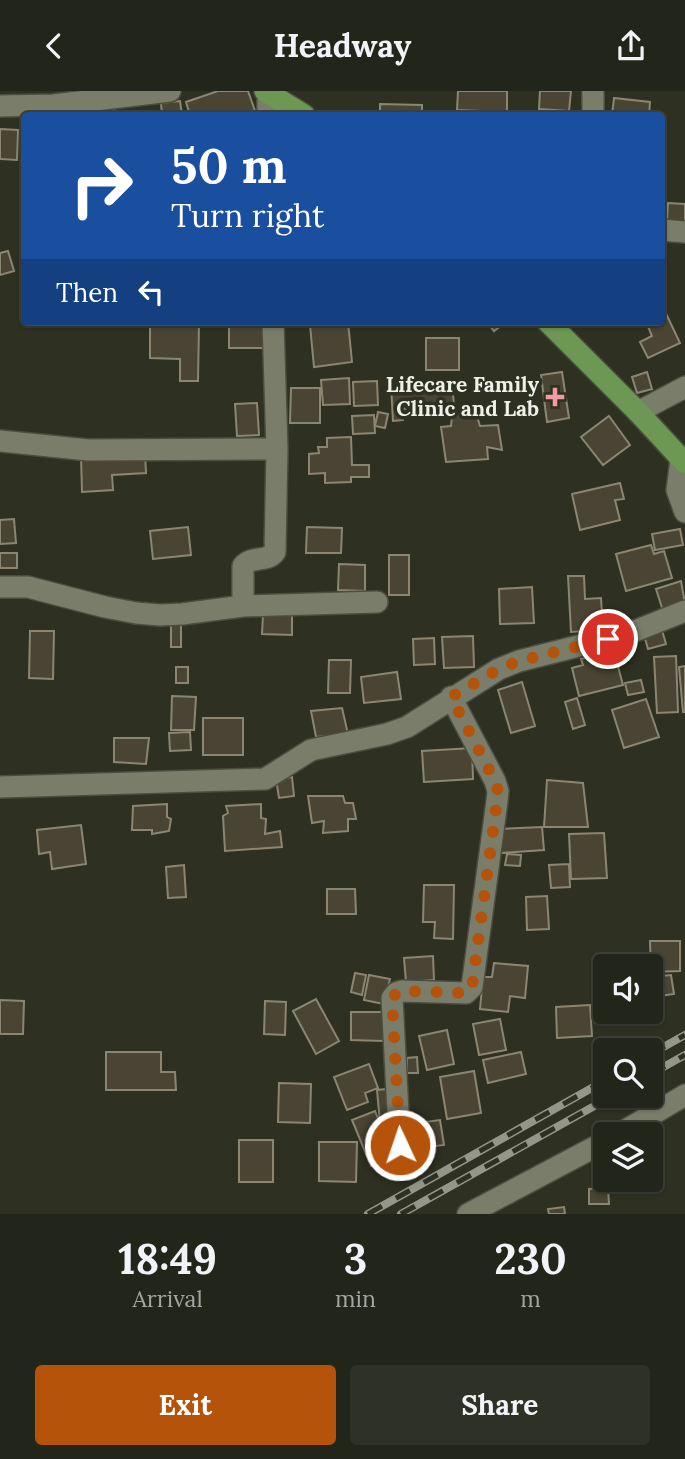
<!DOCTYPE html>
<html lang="en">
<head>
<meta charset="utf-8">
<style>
  body { margin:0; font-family:Lora,serif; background:#2e3126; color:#f1f3f6; height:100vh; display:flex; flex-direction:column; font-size:26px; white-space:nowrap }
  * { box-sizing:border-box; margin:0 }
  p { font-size:23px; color:#a2a5a2 }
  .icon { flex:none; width:38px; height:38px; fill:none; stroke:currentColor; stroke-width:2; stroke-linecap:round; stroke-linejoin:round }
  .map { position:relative; height:1123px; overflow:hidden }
  .sheet { display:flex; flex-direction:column; background:#222519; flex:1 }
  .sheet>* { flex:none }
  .hud { position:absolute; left:21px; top:21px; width:644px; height:214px; border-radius:7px; box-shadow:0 2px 5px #0004,0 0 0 2px #3f4238; background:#1a4fa0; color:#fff; overflow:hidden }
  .fabs { position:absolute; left:593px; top:863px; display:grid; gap:14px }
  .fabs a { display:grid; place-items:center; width:70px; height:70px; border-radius:7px; background:#222519; box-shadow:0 2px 5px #0004,0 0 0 2px #3f4238; font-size:35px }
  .pin { position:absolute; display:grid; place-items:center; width:60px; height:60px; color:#fff; margin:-30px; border:4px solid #fff; border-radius:50%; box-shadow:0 2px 7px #0007 }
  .me { position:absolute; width:77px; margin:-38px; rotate:357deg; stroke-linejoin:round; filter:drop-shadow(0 0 5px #0008) }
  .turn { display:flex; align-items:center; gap:24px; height:147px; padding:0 35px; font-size:32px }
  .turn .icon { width:91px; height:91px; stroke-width:2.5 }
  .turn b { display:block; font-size:49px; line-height:60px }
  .then { display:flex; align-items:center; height:66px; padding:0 35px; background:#0003; gap:14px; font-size:26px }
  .eta { display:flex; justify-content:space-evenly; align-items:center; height:119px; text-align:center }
  .eta b { font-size:42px; font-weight:700; line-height:49px }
  .cta { display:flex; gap:14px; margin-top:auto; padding:14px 35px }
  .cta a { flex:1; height:80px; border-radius:7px; background:#b45309; color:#fff; font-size:28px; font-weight:700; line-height:80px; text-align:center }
  .cta a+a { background:#2e3126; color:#f1f3f6 }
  header { display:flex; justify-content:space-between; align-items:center; height:91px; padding:0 35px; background:#222519; font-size:32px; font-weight:700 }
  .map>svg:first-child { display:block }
  .building { fill:#494433; stroke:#8b8672; stroke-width:2 }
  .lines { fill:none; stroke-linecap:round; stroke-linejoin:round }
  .minor-casing { stroke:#4b4d3e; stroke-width:24 }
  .major-casing { stroke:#4b4d3e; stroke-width:24 }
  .minor { stroke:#7a7d6a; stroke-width:21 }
  .major { stroke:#6c9853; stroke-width:21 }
  .rail-casing { stroke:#94968a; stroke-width:8 }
  .rail { stroke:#2e3121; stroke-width:5; stroke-dasharray:16; stroke-linecap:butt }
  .route { stroke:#b45309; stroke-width:12; stroke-dasharray:0 21.6 }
  .poi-dot { fill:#f49aa5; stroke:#2e3121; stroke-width:2.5 }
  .labels { text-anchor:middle; stroke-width:7; stroke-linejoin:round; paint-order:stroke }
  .poi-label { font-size:21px; font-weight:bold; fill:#eff1e7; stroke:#2e3121; text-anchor:end }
</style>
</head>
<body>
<header><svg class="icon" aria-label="back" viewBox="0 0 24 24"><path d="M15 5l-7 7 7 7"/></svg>Headway<svg class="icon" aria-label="share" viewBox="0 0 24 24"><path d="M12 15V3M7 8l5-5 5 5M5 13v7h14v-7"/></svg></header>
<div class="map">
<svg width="685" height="1123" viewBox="0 0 685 1123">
  <rect width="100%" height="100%" fill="#2e3121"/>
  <path class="building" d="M218 0H248L255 20 241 24H190L186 11Z
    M458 0H507V21L457 19Z
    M540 0H571L569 20 539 18Z
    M614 7 650 11 649 24H612Z
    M114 10 115 24H82L81 11Z
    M180 10 182 24H162L161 12Z
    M380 13 422 14V24H380Z
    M0 38 18 39 17 69 0 68Z
    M668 112 685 113V131L667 130Z
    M8 160 14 180 0 184V162Z
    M662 214 680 252 648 267 640 251 652 245 646 231H662Z
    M348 231 352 271 314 276 310 234Z
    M487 231H506L494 240Z
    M150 233H199L198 290H180V268L150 267Z
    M229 233H264V257H229Z
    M426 247H459V279H426Z
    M562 281 569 327 547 331 541 284Z
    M647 281 652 298 637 302 632 286Z
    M349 287 350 313 323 314 321 289Z
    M377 290 378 314 354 315 353 291Z
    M452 290 454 315 403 318V329L393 330 391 294Z
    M291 297H320V332H290Z
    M257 312 259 344 237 345 235 313Z
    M378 321 388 323 385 337 375 335Z
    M476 322 480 335 498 334 502 359 487 356 488 368 446 371 441 336 451 335 452 325Z
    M374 324 375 342 353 343 352 325Z
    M609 325 630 354 603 374 581 346Z
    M351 346 352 374H369V386H351V391L325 392V382L309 383V363L319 362 318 356H327V347Z
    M145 362 146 382 112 384 113 399 82 401 81 364Z
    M620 392 624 408 615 409 620 429 580 439 572 403Z
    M14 428 16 452 0 453V429Z
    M188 436 191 464 153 468 150 440Z
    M307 436 342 437 341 462H306Z
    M680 438 683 454 655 459 652 443Z
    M651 454 654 463 664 460 672 487 626 500 616 463Z
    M0 462H17V477H0Z
    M389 464H409V504H389Z
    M339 473 365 474V500L338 499Z
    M568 485H584L585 508 601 507 603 539 571 541Z
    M681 490 685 513 663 520 656 498Z
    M532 496 534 532 500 533 499 498Z
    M263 523H292V544L262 543Z
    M171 533H181V556H171Z
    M662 539 666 553 648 558 644 544Z
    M30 540H54L53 588 29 587Z
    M473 545 474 576 444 577 442 546Z
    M434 547 435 573 414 574 413 548Z
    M604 562 607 570 616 568 623 594 579 605 572 577 583 574 581 568Z
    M676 565 678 621 657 622 654 566Z
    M329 569H351L350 602H328Z
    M685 575V621H683L679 576Z
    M176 576H188V592H176Z
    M397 581 401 608 364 612 361 586Z
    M641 589 644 601 628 604 625 592Z
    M522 591 535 635 511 642 498 599Z
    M172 605 196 606 194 639H171Z
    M577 607 585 634 573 638 565 611Z
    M646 608 659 646 624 657 612 619Z
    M342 617 348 643 316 646 311 620Z
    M203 627H243V664H203Z
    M190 641 191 659 170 660 169 642Z
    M114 647H149L146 673 114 671Z
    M472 657 473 688 424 691 422 660Z
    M292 686 294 705 279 707 276 688Z
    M547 689 583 692 588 736H544Z
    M308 705H343L345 712H353L356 728H348V740L323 742 324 730 312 732Z
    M167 713V726L171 728 169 740 152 743V739H132L133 715Z
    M261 713V727L266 728 265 743 280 740 282 756 225 760 223 725 228 722 226 715Z
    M81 734 86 773 52 778 50 761 39 763 37 739Z
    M542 736 544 759 500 762 499 738Z
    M604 742 607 787 571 788 569 743Z
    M507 763 521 764 520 775 505 774Z
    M569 773 570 796 551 797 549 774Z
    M184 774 186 806 168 807 166 776Z
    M424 794H454L453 848 434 847 435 831H423Z
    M327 798H355L356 823H327Z
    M547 805 549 838 527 839 526 806Z
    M650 850H680V880L651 881Z
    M433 865 434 889 406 891 404 867Z
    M494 872 528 875 525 907 510 905 508 921 480 918 483 886H492Z
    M355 882 366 884 362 904 351 901Z
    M369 884 390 888 384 913 364 909Z
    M671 884 674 903 652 906 651 886Z
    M598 889H606V914L599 915Z
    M316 908 339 950 316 963 293 920Z
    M0 909 24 910 23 943H0Z
    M265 910 286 911 285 944 264 943Z
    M590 914 592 945 557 947 556 916Z
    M351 921H384L383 950 351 949Z
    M500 928 506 959 479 964 473 933Z
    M447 939 454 973 427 979 419 945Z
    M106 961H161V981H175L176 999H106Z
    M521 961 526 983 488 992 483 969Z
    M417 966 418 982H407V967Z
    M369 973 378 997 365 1002 368 1011 347 1019 334 986Z
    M474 980 481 1022 447 1028 440 986Z
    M279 992 311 993 310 1032 278 1031Z
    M396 997 399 1030 380 1032 377 999Z
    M375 1020 393 1067 371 1075 352 1029Z
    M440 1029 444 1054 412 1058 409 1033Z
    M239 1049H273V1091H239Z
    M319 1051H357L356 1091 319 1090Z
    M608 1097 609 1113H589V1098Z
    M564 1116 565 1123H549L548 1118Z"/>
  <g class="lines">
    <g class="minor-casing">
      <path id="minor" d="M268 2V24
        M0 15 53 14 170 0
        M593 24V0
        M662 139 685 141
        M638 321 685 296
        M0 350 88 359 277 358
        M681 368 677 399 685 421
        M0 496H28L105 516 136 522 160 524 182 523 243 515 377 511
        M243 515V475C252 464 267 472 275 461L277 358 273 231
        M0 696 265 688 311 659 387 643 407 636 499 578 519 570 630 542 685 520
        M619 1043 685 1004
        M401 1078 392 907 396 902 402 900 466 902 472 896 497 710 498 700 495 690 451 606
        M468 1123 606 1050"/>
    </g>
    <g class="major-casing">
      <path id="major" d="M265 0 304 24
        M548 231 638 321 685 372"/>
    </g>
    <use href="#minor" class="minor"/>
    <use href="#major" class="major"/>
    <g class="rail-casing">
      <path id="rail" d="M651 963 685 944
        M651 983 685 964
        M368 1123 606 989
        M401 1123 614 1004"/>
    </g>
    <use href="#rail" class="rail"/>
  </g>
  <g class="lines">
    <path class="route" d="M400 1054 392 908 396 902 402 900 466 902 472 896 497 710 498 700 495 690 451 606 499 578 519 570 608 548"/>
  </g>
  <path class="poi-dot" d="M551.5 295.5h7v7h7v7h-7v7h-7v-7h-7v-7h7z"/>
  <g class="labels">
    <g class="poi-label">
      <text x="539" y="301">Lifecare Family<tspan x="539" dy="24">Clinic and Lab</tspan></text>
    </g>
  </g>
</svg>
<div class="fabs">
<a><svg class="icon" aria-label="sound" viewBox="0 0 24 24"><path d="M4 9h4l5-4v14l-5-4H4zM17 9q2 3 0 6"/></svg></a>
<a><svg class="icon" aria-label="search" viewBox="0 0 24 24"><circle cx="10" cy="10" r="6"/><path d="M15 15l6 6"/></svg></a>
<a><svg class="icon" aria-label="layers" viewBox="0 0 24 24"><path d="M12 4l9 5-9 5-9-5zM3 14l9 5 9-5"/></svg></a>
</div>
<div class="pin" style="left:608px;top:548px;background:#d93025"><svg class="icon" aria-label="arrive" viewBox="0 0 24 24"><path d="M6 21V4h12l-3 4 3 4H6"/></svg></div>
<svg class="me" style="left:400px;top:1054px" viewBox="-20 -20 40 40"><circle r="17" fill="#b45309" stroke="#fff" stroke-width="3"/><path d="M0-11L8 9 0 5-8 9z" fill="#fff"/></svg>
<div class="hud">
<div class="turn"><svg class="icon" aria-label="right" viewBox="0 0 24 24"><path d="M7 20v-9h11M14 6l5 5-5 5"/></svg><div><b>50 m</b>Turn right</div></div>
<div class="then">Then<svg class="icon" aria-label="left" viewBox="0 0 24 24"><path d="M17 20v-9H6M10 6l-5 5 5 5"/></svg></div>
</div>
</div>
<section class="sheet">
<div class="eta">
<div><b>18:49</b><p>Arrival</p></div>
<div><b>3</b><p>min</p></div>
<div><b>230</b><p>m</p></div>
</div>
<div class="cta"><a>Exit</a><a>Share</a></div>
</section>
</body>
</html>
